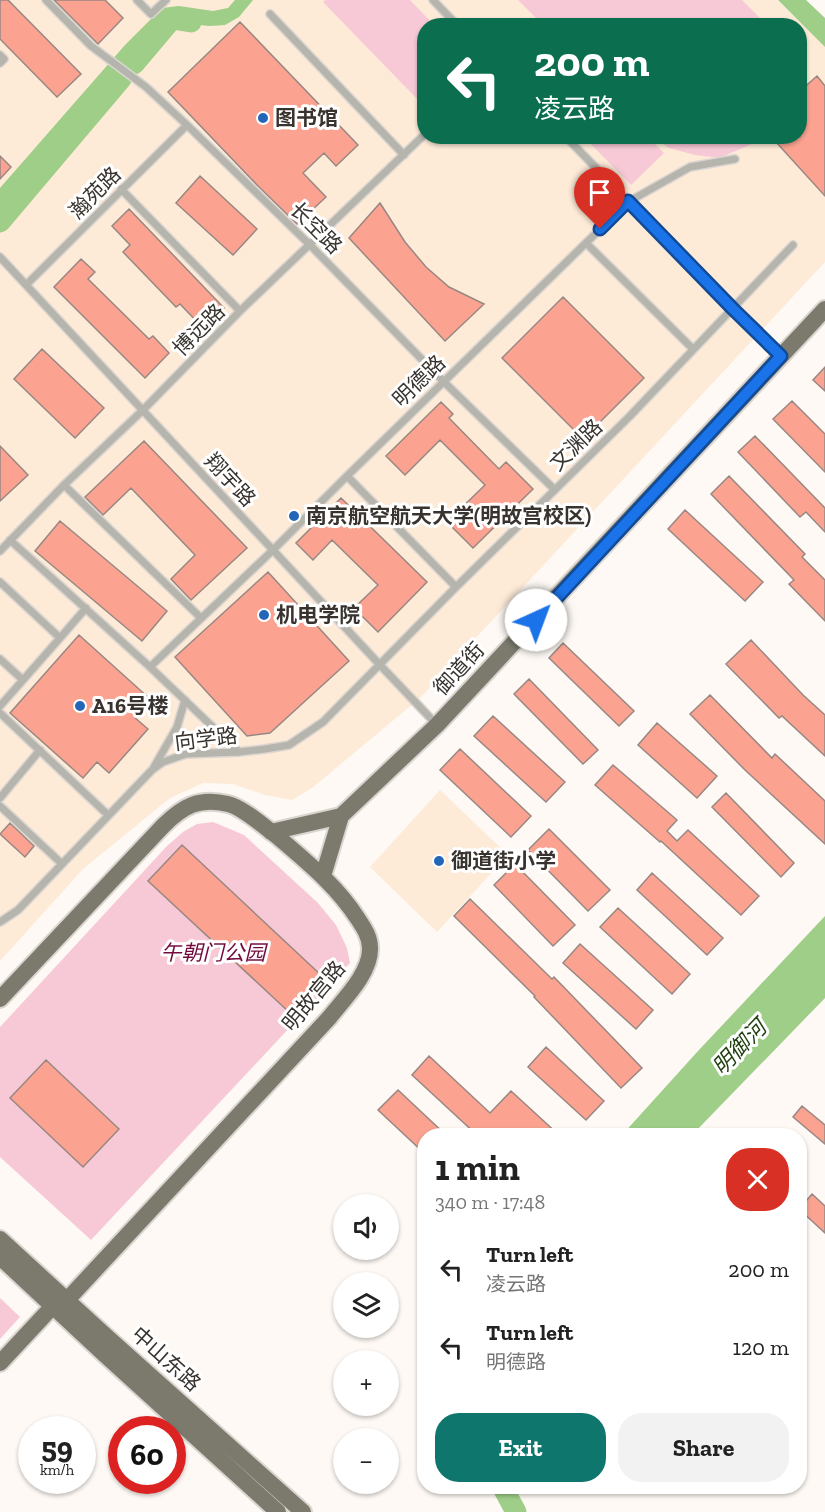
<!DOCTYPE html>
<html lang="en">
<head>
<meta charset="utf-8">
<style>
  body { margin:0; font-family:"Zilla Slab","Noto Sans SC",serif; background:#f2f2f2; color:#222; height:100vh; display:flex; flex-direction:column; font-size:22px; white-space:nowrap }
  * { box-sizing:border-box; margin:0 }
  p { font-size:20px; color:#767676 }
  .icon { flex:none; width:33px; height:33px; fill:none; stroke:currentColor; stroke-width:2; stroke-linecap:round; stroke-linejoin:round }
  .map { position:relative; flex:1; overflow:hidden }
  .sheet { position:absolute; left:417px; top:1128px; width:390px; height:366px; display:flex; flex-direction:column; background:#fff; border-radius:24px; box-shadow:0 2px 4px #0004 }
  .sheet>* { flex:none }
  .banner { position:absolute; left:417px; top:18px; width:390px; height:126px; border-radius:24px; box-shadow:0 2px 4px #0004; background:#0b6e4f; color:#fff; overflow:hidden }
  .controls { position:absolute; left:333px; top:1194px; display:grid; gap:12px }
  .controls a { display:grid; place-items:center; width:66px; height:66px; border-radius:50%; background:#fff; box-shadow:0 2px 4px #0004; font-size:30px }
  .speed { position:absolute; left:18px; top:1416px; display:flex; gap:12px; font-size:30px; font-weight:700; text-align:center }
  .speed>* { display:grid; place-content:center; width:78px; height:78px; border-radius:50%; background:#fff; box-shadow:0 2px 4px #0004; line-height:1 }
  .speed small { font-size:15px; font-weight:400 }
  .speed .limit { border:9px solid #d22; background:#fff; color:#111 }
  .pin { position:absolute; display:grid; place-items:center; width:51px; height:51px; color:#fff; margin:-62px -26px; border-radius:50% 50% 50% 0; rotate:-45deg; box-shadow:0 0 6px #0007 }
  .pin .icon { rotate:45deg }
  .me { position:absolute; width:66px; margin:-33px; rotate:43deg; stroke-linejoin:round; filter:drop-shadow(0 0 4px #0008) }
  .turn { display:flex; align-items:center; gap:21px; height:126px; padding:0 18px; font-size:27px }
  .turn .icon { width:78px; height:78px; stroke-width:2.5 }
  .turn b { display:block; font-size:42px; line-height:51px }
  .round { display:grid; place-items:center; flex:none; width:63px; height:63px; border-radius:24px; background:#f2f2f2 }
  .overview { display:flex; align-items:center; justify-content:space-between; height:102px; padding:0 18px }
  h1 { font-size:36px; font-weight:700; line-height:45px }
  .cta { display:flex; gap:12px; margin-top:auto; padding:12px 18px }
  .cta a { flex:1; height:69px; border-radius:24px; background:#0f766e; color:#fff; font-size:24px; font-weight:700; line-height:69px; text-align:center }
  .cta a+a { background:#f2f2f2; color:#222 }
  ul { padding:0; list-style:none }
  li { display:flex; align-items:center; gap:18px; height:78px; padding:0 18px }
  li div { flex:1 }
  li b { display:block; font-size:22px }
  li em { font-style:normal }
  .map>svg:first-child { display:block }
  .built { fill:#fdead7; fill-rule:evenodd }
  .green { fill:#f7c9d7 }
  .water { fill:#9ece87 }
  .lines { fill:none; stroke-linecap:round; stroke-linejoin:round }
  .river { stroke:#9ece87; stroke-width:21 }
  .building { fill:#fba390; stroke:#998783; stroke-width:1.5 }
  .service-casing { stroke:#dad5d0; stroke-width:10 }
  .primary-casing { stroke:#dad5d0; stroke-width:20 }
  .service { stroke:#b5b4ad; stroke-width:7 }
  .primary { stroke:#7b7a6d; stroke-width:16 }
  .route-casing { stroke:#114b97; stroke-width:15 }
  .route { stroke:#1a73e8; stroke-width:10 }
  .poi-dot { fill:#2366b7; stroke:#fff; stroke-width:2 }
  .labels { text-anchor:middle; stroke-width:6; stroke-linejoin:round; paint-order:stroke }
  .poi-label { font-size:21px; font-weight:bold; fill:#38332e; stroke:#fff; text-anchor:start }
  .street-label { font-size:21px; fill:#38332e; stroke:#fff }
  .park-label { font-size:21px; font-style:italic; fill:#730c3e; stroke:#fff }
  .water-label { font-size:22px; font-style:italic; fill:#1f3e0d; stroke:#fff }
</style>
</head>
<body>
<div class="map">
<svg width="825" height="1512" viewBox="0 0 825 1512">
  <rect width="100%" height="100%" fill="#fef9f4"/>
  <path class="built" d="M0 0H777L825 46V262L420 698 312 788 292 800 265 795 233 784 203 783 170 798 83 869 0 961ZM424 26H800V136H424Z
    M440 790 508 855 437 932 370 867Z"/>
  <path class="green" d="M325 0H410L434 25 424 26V106L323 2Z
    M518 0H742L767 25H543Z
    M584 137H648L664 153 631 185Z
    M653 137H758L752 144 719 158 695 155 669 148Z
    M213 822 244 835 318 903 336 925 347 948 350 963 91 1240 0 1157V1027L167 846 183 832 197 824Z
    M0 1298 20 1317 0 1339Z"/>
  <path class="water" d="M235 0H253L239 17 225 25 210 26 178 23 162 28 11 198 0 213V188L125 45 162 8 179 6 213 11 228 8Z
    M778 0H806L825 18V47Z
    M825 916V998L692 1135H622L698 1051Z"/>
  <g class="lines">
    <path class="river" d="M134 64 172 19 191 22
      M0 222 121 79
      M502 1486 516 1512"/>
  </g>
  <path class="building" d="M0 0H8L81 74 57 97 0 39Z
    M54 0H105L123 18 98 44Z
    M240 22 358 145 336 166 324 153 303 173 326 197 297 224 258 186 168 92Z
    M817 76 825 86V196L776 142 783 136H800V91Z
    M0 156 11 167 0 179Z
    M200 176 257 229 233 255 176 203Z
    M380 203 405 242 426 267 449 287 484 304 445 341 349 238Z
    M129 209 224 308 203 328 180 304 176 307 123 252 130 245 112 226Z
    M81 259 95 272 88 279 149 339 153 336 169 353 145 378 54 287Z
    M563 297 644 378 583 439 502 358Z
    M42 349 104 408 75 438 14 379Z
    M825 367V391L813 380Z
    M792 401 825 434V472L773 419Z
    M441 402 453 414 449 418 499 469 506 462 533 489 473 548 447 522 485 485 440 440 405 475 386 456Z
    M755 436 825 508V532L806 512 800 517 738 452Z
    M144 441 247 548 191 600 171 579 195 555 131 488 103 515 85 497Z
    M0 446 28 475 0 501Z
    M729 476 805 554 802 557 825 580V621L789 584 794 580 711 494Z
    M341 498 427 582 378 632 354 608 378 585 332 540 313 560 296 543Z
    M685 510 763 582 745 601 668 529Z
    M60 521 167 611 142 641 35 551Z
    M268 572 349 661 270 733 247 736 175 657Z
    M79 635 150 699 134 717 148 729 109 773 97 762 83 778 10 713Z
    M751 640 803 695 825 715V756L782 716 779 718 726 664Z
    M563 643 634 711 619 726 549 658Z
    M529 679 598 750 583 764 514 694Z
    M710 695 772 758 775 754 825 801V844L745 770 690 714Z
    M493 716 565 782 546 802 474 736Z
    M657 723 717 776 697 798 638 745Z
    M460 749 531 816 511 837 440 770Z
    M613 765 677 820 667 831 677 841 688 830 759 896 741 915 661 841 660 842 595 785Z
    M726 793 794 863 781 877 712 807Z
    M10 823 34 846 25 857 0 834Z
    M549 829 610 890 588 911 528 850Z
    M182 845 323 977 290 1013 148 881Z
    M515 864 575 925 553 946 494 885Z
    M652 873 723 938 707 955 637 890Z
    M470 899 552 979 554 977 642 1068 621 1088 534 997 535 996 454 916Z
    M618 908 690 974 672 994 600 927Z
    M580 944 653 1010 636 1029 563 963Z
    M546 1047 604 1101 586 1120 528 1067Z
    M429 1056 490 1113 511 1091 560 1136H478L412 1075Z
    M46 1060 119 1129 83 1167 10 1098Z
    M398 1090 447 1136H424V1153L378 1110Z
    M802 1106 825 1125V1144L793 1117Z
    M812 1194 825 1206V1233L800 1210V1208Z"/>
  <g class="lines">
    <g class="service-casing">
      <path id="service" d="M46 0 91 46 146 87 187 125 310 245 443 381 554 489
        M137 0 151 14 166 0
        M433 0 458 26
        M270 14 404 155
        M0 55 4 59 0 63
        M565 136 733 309 781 356
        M121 189 240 311
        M586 243 693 349
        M0 257 380 665 437 725
        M26 285 187 125
        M347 476 456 587
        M64 485 201 618
        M10 540 150 667 239 752
        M0 551 64 485 143 410 240 311 424 135
        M0 582 60 638 23 680 0 659
        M60 638 86 608
        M150 667 273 550 347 476 628 202 690 167 735 159
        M0 706 23 680
        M0 713 108 815
        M154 767 177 727 185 700
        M0 798 40 750
        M0 806 61 863
        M0 922 18 910 152 770 163 762 186 754 239 752 265 749 289 745 323 722 456 587 629 417 793 245"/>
    </g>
    <g class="primary-casing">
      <path id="primary" d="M271 832 341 816 437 725 825 309
        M323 876 341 816
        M0 999 163 826C183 806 199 797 228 804 242 807 266 828 278 837 307 862 337 886 358 919 364 928 370 937 370 948 371 973 343 1000 329 1018L67 1300 53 1306 0 1363
        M0 1239 107 1337 303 1512
        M0 1257 105 1355 278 1512"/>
    </g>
    <use href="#service" class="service"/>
    <use href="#primary" class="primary"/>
  </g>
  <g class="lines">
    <g class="route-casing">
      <path id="route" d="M536 620 781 356 733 309 628 201 600 229"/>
    </g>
    <use href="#route" class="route"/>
  </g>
  <g class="poi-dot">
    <circle cx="263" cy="118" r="6"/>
    <circle cx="294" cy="516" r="6"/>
    <circle cx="264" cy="615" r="6"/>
    <circle cx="80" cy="706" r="6"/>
    <circle cx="439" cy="861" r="6"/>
  </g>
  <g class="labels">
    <g class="poi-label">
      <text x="275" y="125">图书馆</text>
      <text x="306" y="523">南京航空航天大学(明故宫校区)</text>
      <text x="276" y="622">机电学院</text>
      <text x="92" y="713">A16号楼</text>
      <text x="451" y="868">御道街小学</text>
    </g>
    <g class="street-label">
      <text transform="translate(95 193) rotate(-45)" y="7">瀚苑路</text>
      <text transform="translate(316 228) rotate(45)" y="7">长空路</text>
      <text transform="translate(199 330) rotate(-45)" y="7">博远路</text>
      <text transform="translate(419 381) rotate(-44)" y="7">明德路</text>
      <text transform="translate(576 445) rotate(-44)" y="7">文渊路</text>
      <text transform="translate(230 480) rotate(47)" y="7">翔宇路</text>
      <text transform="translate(459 669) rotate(-47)" y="7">御道街</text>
      <text transform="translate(206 739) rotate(-7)" y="7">向学路</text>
      <text transform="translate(314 996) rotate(-50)" y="7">明故宫路</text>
      <text transform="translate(166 1359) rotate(42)" y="7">中山东路</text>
    </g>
    <g class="park-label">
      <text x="213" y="960">午朝门公园</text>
    </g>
    <g class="water-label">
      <text transform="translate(739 1047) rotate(-46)" y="8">明御河</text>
    </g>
  </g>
</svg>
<div class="controls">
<a><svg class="icon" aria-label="sound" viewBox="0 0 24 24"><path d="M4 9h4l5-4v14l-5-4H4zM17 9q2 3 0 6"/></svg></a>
<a><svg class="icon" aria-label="layers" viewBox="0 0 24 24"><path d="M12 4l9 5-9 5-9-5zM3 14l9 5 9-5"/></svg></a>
<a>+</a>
<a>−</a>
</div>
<div class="speed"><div>59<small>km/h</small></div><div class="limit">60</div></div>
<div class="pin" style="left:600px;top:229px;background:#d93025"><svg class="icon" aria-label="arrive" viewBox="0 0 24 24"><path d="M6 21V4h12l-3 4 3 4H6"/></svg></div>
<svg class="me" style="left:536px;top:620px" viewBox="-20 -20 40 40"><circle r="19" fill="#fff"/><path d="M0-13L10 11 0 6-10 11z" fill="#1a73e8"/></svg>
<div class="banner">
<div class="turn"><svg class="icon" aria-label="left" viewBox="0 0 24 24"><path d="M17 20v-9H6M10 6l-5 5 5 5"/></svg><div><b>200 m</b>凌云路</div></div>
</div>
<section class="sheet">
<div class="overview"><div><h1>1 min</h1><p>340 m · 17:48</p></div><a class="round" style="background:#d93025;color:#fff"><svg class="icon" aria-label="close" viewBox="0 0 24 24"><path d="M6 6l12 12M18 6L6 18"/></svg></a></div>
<ul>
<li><svg class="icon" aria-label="left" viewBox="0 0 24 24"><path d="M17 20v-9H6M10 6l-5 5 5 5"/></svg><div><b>Turn left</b><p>凌云路</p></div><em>200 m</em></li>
<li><svg class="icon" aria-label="left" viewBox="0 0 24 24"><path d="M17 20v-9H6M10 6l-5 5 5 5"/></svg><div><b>Turn left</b><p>明德路</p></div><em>120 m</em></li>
</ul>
<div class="cta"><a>Exit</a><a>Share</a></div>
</section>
</div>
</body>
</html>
